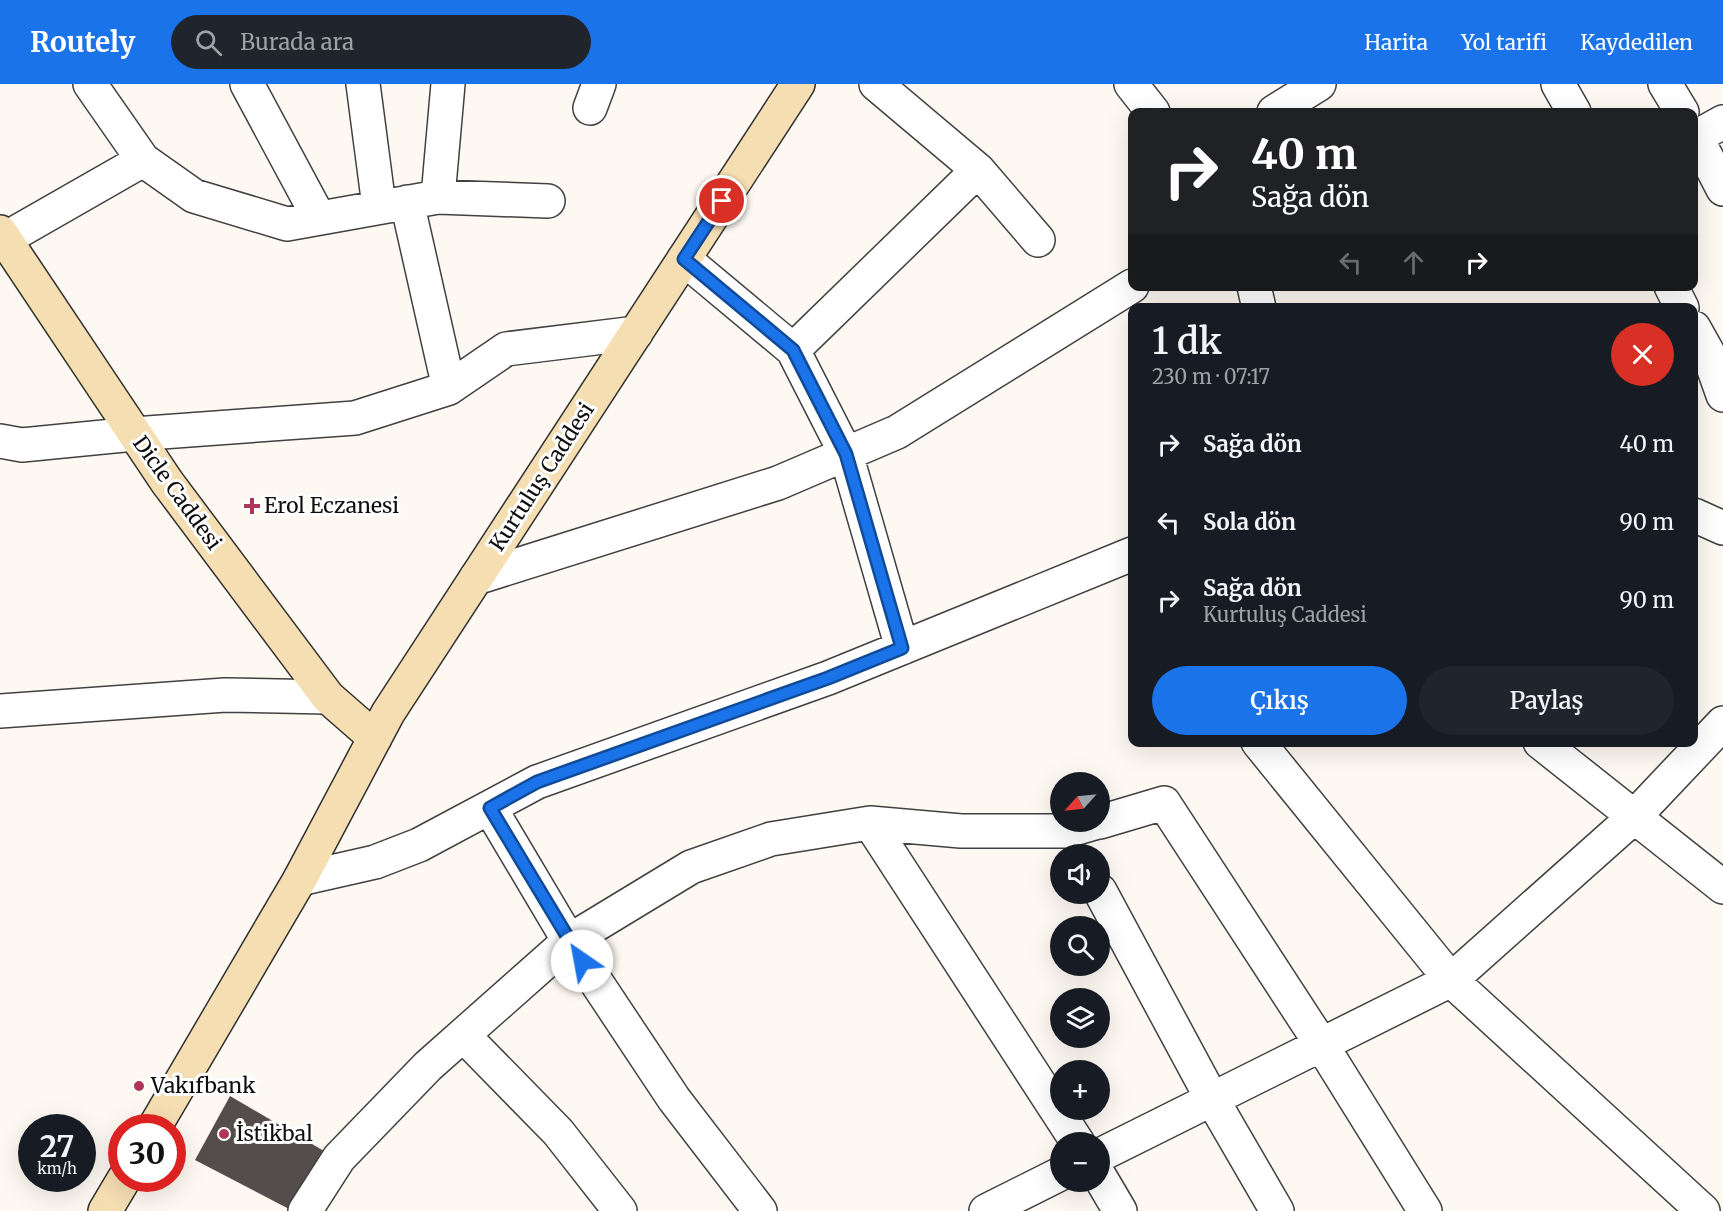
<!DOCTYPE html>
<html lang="tr">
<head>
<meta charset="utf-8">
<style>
  body { margin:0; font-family:Merriweather,serif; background:#20242c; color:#f1f3f6; height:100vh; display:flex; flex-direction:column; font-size:22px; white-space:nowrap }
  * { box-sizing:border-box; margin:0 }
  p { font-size:20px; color:#9ea1a6 }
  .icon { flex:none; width:33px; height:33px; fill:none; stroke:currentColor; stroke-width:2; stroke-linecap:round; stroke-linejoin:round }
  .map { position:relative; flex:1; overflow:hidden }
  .details { position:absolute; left:1128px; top:219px; width:570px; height:444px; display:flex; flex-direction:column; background:#171b24; border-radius:12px; box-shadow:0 6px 24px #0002 }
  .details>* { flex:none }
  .hud { position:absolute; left:1128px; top:24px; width:570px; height:183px; border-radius:12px; box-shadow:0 6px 24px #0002; background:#202124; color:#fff; overflow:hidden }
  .needle { width:39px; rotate:243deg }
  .controls { position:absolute; left:1050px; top:688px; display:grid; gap:12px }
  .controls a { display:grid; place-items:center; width:60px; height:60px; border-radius:50%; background:#171b24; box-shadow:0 6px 24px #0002; font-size:30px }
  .speed { position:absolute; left:18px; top:1030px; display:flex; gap:12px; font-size:30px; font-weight:700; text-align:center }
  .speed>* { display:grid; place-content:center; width:78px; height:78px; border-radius:50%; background:#171b24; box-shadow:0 6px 24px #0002; line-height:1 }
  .speed small { font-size:15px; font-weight:400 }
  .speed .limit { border:9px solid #d22; background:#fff; color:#111 }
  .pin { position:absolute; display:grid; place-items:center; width:51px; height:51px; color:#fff; margin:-26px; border:3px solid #fff; border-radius:50%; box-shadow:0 2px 6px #0007 }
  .me { position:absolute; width:66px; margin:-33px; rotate:327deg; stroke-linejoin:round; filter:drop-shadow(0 0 4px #0008) }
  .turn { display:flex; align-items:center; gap:21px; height:126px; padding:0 24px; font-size:27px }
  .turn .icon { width:78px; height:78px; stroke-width:2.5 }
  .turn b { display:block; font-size:42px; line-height:51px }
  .lanes { display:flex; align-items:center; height:57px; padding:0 24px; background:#0003; justify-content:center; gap:30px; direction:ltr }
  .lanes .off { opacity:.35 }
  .round { display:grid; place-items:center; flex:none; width:63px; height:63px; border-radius:32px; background:#20242c }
  .headline { display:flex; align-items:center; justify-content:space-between; height:102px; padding:0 24px }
  h1 { font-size:36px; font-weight:600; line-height:45px }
  .action { display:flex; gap:12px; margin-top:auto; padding:12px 24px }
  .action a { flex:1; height:69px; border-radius:36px; background:#1a73e8; color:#fff; font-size:24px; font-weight:600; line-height:69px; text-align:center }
  .action a+a { background:#20242c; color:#f1f3f6 }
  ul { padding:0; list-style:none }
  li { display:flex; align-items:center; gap:18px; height:78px; padding:0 24px }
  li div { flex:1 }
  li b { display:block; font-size:22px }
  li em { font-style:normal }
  header { display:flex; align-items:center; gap:36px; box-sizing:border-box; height:84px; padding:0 30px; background:#1a73e8; color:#fff }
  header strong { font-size:28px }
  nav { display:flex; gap:33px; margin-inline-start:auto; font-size:21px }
  .search { width:420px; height:54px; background:#20242c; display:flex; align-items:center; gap:15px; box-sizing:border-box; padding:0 21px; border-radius:33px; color:#9ea1a6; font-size:22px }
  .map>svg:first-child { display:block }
  .building { fill:#554d4c }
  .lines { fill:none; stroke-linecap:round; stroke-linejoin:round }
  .minor-casing { stroke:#414141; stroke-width:36 }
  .secondary-casing { stroke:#303030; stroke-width:36 }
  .minor { stroke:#fff; stroke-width:33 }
  .secondary { stroke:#f6deb3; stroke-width:33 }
  .route-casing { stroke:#114b97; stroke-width:15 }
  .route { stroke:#1a73e8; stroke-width:10 }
  .poi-dot { fill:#ae3659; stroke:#fff; stroke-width:2 }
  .labels { text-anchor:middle; stroke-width:6; stroke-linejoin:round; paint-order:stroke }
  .street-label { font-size:21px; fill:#0e0e0e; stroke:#fff }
  .poi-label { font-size:21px; fill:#0e0e0e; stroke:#fff; text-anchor:start }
</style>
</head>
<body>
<header>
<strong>Routely</strong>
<div class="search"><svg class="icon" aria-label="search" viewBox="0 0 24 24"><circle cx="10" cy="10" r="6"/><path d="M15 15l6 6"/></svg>Burada ara</div>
<nav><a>Harita</a><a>Yol tarifi</a><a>Kaydedilen</a></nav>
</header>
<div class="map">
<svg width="1723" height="1127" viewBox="0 0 1723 1127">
  <rect width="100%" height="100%" fill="#fdf8f1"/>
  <path class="building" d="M230 1012 324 1067 291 1126 195 1076Z"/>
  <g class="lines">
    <g class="minor-casing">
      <path id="minor" d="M90 0 143 76 194 112 287 140 438 113 548 117
        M247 0 319 134
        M363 0 379 122
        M1131 0 1153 28
        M1558 0 1574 28
        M1665 0 1682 28
        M590 24 599 0
        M1274 28 1319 0
        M1694 49 1723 105
        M1696 53 1723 38
        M978 86 1038 156
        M438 113 448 0
        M407 118 449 304
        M5 155 143 76
        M684 175 793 266 846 370 902 564
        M1254 202 1259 224
        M1671 202 1682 224
        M1694 244 1708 269 1723 311
        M793 266 978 86 876 0
        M0 357 22 361 134 350 355 334 449 304 506 265 636 249
        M1694 431 1723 444
        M476 494 778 399 897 348 1132 202
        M0 627 225 611 328 613
        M1258 658 1451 896 1703 1127
        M1540 658 1723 803
        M1100 738 1164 719 1321 960 1425 1127
        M300 795 375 778 419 761 537 698 828 594 1132 470
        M1100 807 1212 1015 1277 1127
        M463 951 558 1048 620 1127
        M1078 1059 870 739 961 747H1067L1098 738
        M1100 1071 1451 896 1634 733 1723 639
        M1100 1093 1120 1127
        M305 1127 339 1074 428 982 569 857 490 724
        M760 1127 674 1015 569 857 691 783 771 755 870 739
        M986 1127 1060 1090"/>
    </g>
    <g class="secondary-casing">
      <path id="secondary" d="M0 148 167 398 328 613 375 654
        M154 1044 300 795 388 629 798 0
        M105 1127 124 1095"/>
    </g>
    <use href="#minor" class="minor"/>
    <use href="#secondary" class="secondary"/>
  </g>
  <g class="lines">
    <g class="route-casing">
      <path id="route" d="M582 877 490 724 537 698 828 594 902 564 846 370 793 266 684 175 722 117"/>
    </g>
    <use href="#route" class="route"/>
  </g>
  <g class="poi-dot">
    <path d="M249 413h6v6h6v6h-6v6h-6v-6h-6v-6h6z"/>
    <circle cx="139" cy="1002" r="6"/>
    <circle cx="224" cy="1050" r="6"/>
  </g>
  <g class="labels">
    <g class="street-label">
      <text transform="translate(542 393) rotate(-57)" y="7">Kurtuluş Caddesi</text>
      <text transform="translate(177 409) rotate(54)" y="7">Dicle Caddesi</text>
    </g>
    <g class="poi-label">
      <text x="264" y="429">Erol Eczanesi</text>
      <text x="151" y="1009">Vakıfbank</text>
      <text x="236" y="1057">İstikbal</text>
    </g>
  </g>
</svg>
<div class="controls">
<a><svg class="needle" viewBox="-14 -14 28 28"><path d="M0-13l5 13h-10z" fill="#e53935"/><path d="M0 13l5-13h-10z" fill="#9ea1a6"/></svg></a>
<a><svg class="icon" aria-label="sound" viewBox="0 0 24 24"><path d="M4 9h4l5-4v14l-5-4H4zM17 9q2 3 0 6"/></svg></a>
<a><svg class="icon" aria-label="search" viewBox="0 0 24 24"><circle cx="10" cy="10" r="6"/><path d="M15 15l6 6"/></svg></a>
<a><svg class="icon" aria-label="layers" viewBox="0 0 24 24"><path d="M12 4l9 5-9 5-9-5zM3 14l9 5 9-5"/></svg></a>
<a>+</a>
<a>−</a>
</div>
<div class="speed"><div>27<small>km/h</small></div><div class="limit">30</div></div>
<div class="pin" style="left:722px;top:117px;background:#d93025"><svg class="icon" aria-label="arrive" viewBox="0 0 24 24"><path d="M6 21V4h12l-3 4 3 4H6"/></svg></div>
<svg class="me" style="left:582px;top:877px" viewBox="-20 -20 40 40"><circle r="19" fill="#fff"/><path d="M0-13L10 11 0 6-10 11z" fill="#1a73e8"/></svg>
<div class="hud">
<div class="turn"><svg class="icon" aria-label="right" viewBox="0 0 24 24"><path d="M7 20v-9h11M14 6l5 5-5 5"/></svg><div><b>40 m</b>Sağa dön</div></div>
<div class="lanes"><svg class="icon off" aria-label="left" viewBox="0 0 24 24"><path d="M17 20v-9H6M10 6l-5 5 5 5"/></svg><svg class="icon off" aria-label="ahead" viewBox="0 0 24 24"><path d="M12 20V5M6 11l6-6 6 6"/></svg><svg class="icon" aria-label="right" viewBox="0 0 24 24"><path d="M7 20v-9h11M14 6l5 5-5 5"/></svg></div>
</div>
<section class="details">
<div class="headline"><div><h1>1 dk</h1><p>230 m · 07:17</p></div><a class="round" style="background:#d93025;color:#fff"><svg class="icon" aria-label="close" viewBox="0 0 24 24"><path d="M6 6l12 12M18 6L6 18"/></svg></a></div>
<ul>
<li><svg class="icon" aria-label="right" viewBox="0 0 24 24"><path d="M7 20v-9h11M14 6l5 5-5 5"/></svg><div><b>Sağa dön</b></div><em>40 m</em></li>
<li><svg class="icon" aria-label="left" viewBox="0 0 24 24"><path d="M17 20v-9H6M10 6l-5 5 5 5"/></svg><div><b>Sola dön</b></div><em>90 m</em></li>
<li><svg class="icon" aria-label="right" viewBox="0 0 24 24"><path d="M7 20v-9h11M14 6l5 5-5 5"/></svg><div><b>Sağa dön</b><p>Kurtuluş Caddesi</p></div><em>90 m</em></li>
</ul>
<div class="action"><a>Çıkış</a><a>Paylaş</a></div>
</section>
</div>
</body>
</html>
